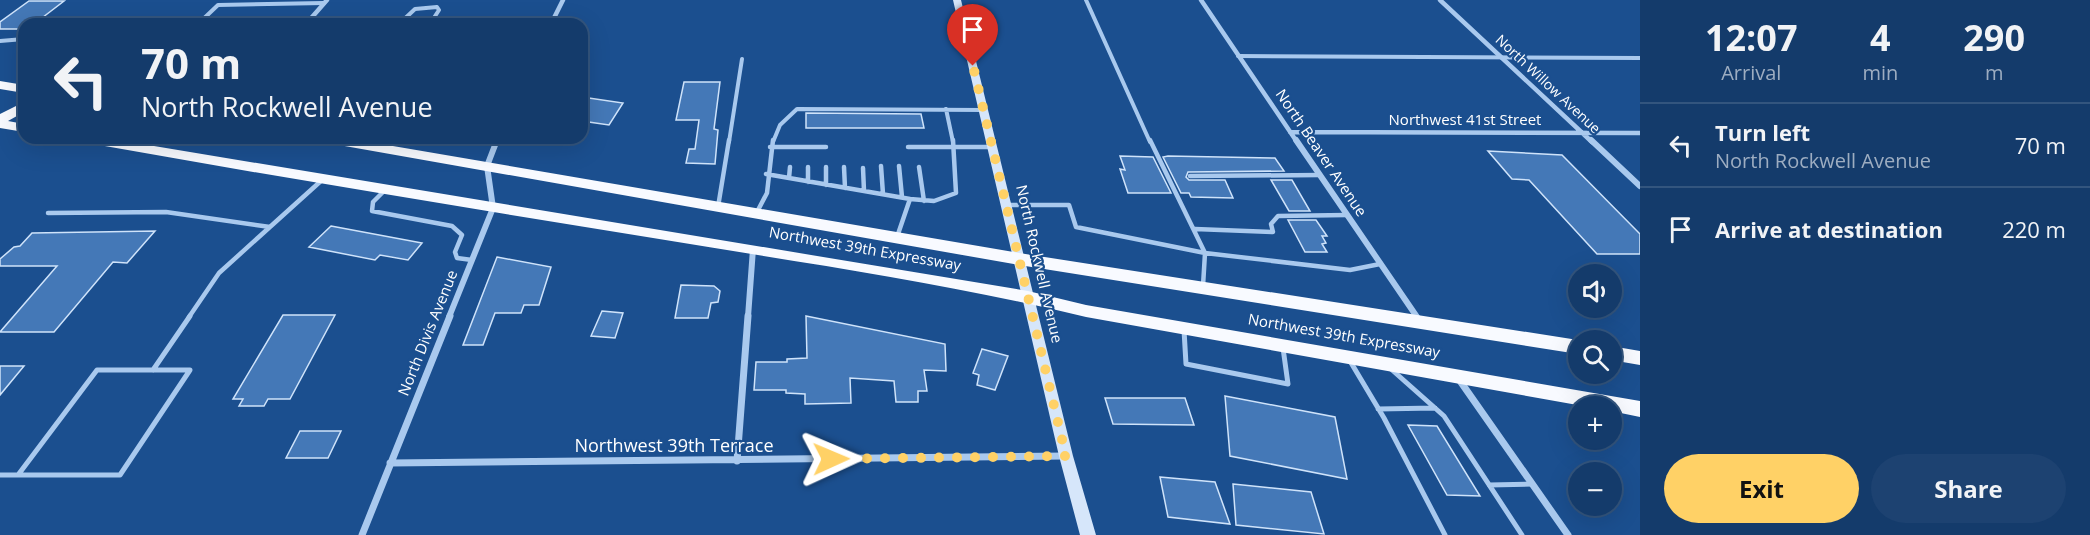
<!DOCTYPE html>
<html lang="en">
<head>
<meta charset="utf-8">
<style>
  body { margin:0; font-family:"Open Sans",sans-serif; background:#1d4271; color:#f1f3f6; height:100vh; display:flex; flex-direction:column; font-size:22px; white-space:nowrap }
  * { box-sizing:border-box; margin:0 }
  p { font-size:20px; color:#9dadc1 }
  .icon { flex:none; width:33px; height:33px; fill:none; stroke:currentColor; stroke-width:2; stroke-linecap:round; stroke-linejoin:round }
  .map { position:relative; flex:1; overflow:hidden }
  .details { display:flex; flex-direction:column; background:#143b6b; width:450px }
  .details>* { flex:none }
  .top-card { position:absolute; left:18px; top:18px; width:570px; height:126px; border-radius:18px; box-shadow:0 6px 24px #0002,0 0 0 2px #33557e; background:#143b6b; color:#f1f3f6; overflow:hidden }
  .tools { position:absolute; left:1568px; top:264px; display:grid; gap:12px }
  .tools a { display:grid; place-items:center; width:54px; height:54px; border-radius:50%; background:#143b6b; box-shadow:0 6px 24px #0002,0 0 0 2px #33557e; font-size:30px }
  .pin { position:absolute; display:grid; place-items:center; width:51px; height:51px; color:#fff; margin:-62px -26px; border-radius:50% 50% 50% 0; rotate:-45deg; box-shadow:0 0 6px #0007 }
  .pin .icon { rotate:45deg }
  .me { position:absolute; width:66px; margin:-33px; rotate:89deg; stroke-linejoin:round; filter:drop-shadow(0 0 4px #0008) }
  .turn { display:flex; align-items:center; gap:21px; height:126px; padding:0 24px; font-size:27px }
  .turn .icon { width:78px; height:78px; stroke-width:2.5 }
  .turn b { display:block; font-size:42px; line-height:51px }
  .eta { display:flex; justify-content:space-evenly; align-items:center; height:102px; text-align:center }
  .eta b { font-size:36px; font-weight:700; line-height:42px }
  .cta { display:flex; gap:12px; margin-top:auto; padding:12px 24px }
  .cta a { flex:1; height:69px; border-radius:36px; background:#ffd166; color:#111; font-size:24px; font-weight:700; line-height:69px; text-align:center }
  .cta a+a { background:#1d4271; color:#f1f3f6 }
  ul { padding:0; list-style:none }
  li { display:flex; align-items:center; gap:18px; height:84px; padding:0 24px; border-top:2px solid #33557e }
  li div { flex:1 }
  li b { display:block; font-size:22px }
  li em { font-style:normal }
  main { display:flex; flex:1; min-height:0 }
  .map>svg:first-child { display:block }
  .building { fill:#4478b7; stroke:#cfe3fa; stroke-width:1.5 }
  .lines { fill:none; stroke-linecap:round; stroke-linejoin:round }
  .service-far2 { stroke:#a9c9ee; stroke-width:4 }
  .service-far1 { stroke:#a9c9ee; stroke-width:4.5 }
  .service { stroke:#a9c9ee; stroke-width:5 }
  .minor-far2 { stroke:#a9c9ee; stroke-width:4.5 }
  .minor-far1 { stroke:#a9c9ee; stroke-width:6 }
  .minor { stroke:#a9c9ee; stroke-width:7 }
  .secondary { fill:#d6e6fa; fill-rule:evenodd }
  .trunk { fill:#f8faff; fill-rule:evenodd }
  .route { stroke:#ffd166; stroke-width:10; stroke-dasharray:0 18 }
  .labels { text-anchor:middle; stroke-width:4.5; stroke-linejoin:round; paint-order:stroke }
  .far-street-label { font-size:14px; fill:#fff; stroke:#1b4f8f }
  .street-label { font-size:15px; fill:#fff; stroke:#1b4f8f }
  .near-street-label { font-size:18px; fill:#fff; stroke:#1b4f8f }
</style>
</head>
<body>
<main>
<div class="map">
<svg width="1640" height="535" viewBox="0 0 1640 535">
  <rect width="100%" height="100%" fill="#1b4f8f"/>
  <path class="building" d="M29 1H64L34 24H24V29H0V22Z
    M684 82H720L714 129 718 130 715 164 686 163 689 149H695L699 120H676Z
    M582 97 623 103 609 125 582 121Z
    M806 113 921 114 924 128H806Z
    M1488 151 1562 155 1640 234V254H1597L1529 180 1512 179Z
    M1120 156 1153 157 1171 193H1128L1120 169 1125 170Z
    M1168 156 1275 158 1284 171 1188 172 1186 177 1189 180H1225L1233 198 1191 197 1189 193H1181L1163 157Z
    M1271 180H1292L1310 211H1289Z
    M1288 220H1316L1327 236H1322L1326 243 1322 244 1327 252H1305Z
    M331 226 422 243 408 260 380 255 375 260 309 247Z
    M155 231 127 263 113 262 54 332H0L57 266H0V259L14 247 20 246 32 233Z
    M497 257 551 267 539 305H524L521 313H495L483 345H463Z
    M681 285 714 286 720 291 718 302 711 303 708 318H675Z
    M602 311 623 313 615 338 591 336Z
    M283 315H335L290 399H268L264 406H239L243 399H233Z
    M806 316 945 344 946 371 924 370 927 391H918V402H896L894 381 850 378 851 403 805 404V394L786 393V390H754L756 362H787V359L807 358Z
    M982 349 1008 356 995 390 977 385 979 375 973 373Z
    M0 366H24L0 395Z
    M1225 396 1335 417 1347 479 1230 456Z
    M1105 398H1185L1194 425 1113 424Z
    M1408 425 1437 426 1480 496 1447 495Z
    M300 431H341L328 458H286Z
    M1160 477 1215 482 1230 524 1168 517Z
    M1233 484 1311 492 1324 534 1236 525Z"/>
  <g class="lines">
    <path class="service-far2" d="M1086 0 1150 142
      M198 24 218 5 324 3
      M399 24 415 9 437 7 439 10 430 24
      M0 41 24 39
      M1238 56 1640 58
      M946 109 953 142
      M729 142 742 59
      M773 142 780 125 797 109 984 110"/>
    <path class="service-far1" d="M1150 140 1205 253 1203 286
      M770 147H826
      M908 147H993
      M881 166 883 194
      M899 166 902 197
      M808 167V182
      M826 167V185
      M844 167 845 188
      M919 167 924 201
      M863 168 864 191
      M766 174 910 199 897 237
      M1190 176 1320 175
      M789 178 790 167
      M385 190 373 202 372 211 452 226 462 235 455 252 457 258 472 260
      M910 199 934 201 956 193 953 140
      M1007 205H1069L1076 227 1205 253 1350 270 1380 264
      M718 207 729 140
      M757 212 767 193 773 140
      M48 213 166 212 270 227
      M1195 229 1273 232 1271 224 1278 216 1347 215
      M189 317 219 273 322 180"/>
    <path class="service" d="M1184 330 1186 364 1288 384 1283 348
      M1350 361 1384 418 1445 535
      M1391 369 1444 416 1522 535
      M97 370H190L120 475H18Z
      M153 370 190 316
      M1378 409 1435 408
      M0 475H18
      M1489 485 1532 484"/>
    <path class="minor-far2" d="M1201 0 1297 142
      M1440 0 1592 142
      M306 24 327 0
      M551 24 563 0
      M1290 132 1640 133
      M497 142 498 138"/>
    <path class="minor-far1" d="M1296 140 1417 317
      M1591 140 1640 186
      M449 317 493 208 487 166 497 140
      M748 317 753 249"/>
    <path class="minor" d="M1415 316 1419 321
      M1458 378 1568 535
      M737 461 748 316
      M390 463 1066 456
      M362 535 450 316"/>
    <path class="secondary" d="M953 0H961L1073 456 1096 535H1080L1059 456Z"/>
    <path class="trunk" d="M0 81 24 85V93L0 89Z
      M24 102V112L8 121 24 124V132L0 128V114Z
      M75 138H106L1028 291 1086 305 1640 401V417L1611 411V406H1583L1086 317C944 282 797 262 653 238 462 207 272 176 82 142Z
      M315 138H346L1019 253 1578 340V354L1019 265 322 142Z
      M1611 346 1640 351V365L1611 360Z"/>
  </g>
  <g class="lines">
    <path class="route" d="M831 459 1066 456 973 66"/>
  </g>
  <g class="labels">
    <g class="far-street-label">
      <text transform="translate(1548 84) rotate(43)" y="5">North Willow Avenue</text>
    </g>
    <g class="street-label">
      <text x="1465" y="125">Northwest 41st Street</text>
      <text transform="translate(1321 153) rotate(56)" y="5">North Beaver Avenue</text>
      <text transform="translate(865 249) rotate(10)" y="5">Northwest 39th Expressway</text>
      <text transform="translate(1039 264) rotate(77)" y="5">North Rockwell Avenue</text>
      <text transform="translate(428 333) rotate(-68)" y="5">North Divis Avenue</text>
      <text transform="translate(1344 336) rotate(10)" y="5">Northwest 39th Expressway</text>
    </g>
    <g class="near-street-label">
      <text x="674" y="452">Northwest 39th Terrace</text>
    </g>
  </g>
</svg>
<div class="tools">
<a><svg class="icon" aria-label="sound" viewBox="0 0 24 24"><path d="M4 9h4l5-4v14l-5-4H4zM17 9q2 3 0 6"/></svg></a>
<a><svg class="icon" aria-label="search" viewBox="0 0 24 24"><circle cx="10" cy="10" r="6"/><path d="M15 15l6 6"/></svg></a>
<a>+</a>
<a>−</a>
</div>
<div class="pin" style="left:973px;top:66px;background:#d93025"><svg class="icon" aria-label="arrive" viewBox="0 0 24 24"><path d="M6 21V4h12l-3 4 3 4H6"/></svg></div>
<svg class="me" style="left:831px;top:459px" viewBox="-20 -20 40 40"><path d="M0-17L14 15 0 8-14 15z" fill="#ffd166" stroke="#fff" stroke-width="4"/></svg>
<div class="top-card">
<div class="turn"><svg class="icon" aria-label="left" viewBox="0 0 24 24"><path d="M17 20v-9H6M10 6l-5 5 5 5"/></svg><div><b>70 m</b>North Rockwell Avenue</div></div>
</div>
</div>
<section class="details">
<div class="eta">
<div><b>12:07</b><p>Arrival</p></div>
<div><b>4</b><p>min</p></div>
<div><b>290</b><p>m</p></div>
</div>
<ul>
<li><svg class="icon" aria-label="left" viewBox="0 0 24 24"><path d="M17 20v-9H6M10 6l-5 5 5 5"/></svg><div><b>Turn left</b><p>North Rockwell Avenue</p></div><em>70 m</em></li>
<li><svg class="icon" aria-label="arrive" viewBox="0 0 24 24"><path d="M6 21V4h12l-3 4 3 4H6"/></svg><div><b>Arrive at destination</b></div><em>220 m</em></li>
</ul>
<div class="cta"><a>Exit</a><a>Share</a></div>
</section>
</main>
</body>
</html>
